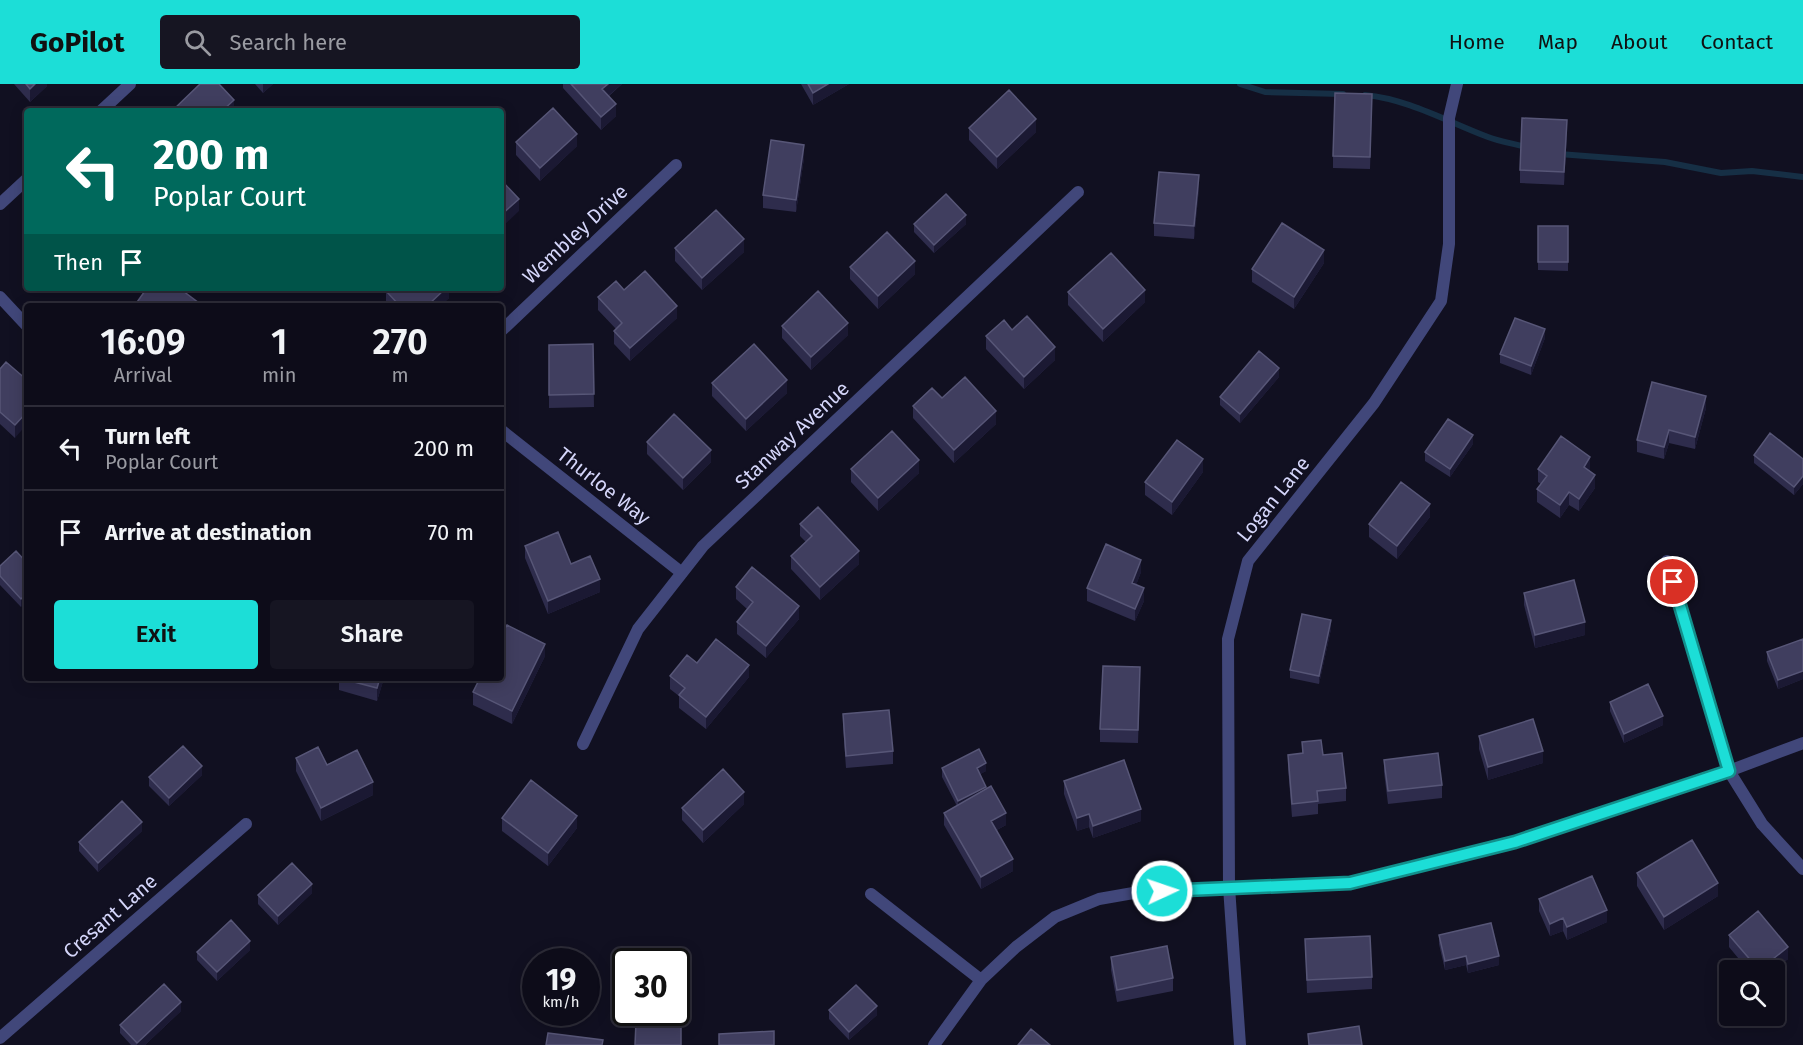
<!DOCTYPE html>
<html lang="en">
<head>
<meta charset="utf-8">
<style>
  body { margin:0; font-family:"Fira Sans",sans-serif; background:#161522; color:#f1f3f6; height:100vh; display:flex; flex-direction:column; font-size:22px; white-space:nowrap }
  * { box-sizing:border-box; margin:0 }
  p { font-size:20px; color:#9a9ba2 }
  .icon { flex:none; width:33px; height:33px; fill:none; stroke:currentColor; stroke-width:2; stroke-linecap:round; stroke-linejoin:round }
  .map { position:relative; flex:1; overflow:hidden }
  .panel { position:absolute; left:24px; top:219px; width:480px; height:378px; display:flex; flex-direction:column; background:#0d0c19; border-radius:6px; box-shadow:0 3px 15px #0003,0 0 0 2px #2d2c38 }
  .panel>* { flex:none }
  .guide { position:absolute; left:24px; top:24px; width:480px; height:183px; border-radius:6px; box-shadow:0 3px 15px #0003,0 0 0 2px #2d2c38; background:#00695c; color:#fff; overflow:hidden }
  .controls { position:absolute; left:1719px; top:876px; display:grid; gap:12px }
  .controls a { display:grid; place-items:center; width:66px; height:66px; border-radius:6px; background:#0d0c19; box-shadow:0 3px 15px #0003,0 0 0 2px #2d2c38; font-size:30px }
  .speed { position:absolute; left:522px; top:864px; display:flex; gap:12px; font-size:30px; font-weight:700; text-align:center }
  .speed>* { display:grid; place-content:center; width:78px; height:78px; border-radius:50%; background:#0d0c19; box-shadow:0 3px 15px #0003,0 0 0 2px #2d2c38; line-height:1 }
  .speed small { font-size:15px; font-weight:400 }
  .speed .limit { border:3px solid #111; border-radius:9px; background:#fff; color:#111 }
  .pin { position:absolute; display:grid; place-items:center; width:51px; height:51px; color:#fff; margin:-26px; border:3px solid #fff; border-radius:50%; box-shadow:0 2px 6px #0007 }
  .me { position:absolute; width:66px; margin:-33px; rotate:87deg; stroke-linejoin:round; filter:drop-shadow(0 0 4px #0008) }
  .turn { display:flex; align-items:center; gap:21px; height:126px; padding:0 30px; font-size:27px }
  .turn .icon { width:78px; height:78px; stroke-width:2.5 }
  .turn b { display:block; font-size:42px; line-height:51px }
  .then { display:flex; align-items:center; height:57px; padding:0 30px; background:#0003; gap:12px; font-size:22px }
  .eta { display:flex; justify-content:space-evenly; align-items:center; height:102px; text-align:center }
  .eta b { font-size:36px; font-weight:600; line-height:42px }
  .button { display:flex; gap:12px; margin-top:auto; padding:12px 30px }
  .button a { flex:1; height:69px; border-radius:6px; background:#1cded7; color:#111; font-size:24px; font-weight:600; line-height:69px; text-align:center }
  .button a+a { background:#161522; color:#f1f3f6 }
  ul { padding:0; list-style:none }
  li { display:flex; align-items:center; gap:18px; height:84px; padding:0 30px; border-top:2px solid #2d2c38 }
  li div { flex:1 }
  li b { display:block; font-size:22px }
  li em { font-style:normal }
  header { display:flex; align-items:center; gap:36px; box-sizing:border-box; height:84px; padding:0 30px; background:#1cded7; color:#111 }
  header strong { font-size:28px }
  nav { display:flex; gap:33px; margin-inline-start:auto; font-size:21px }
  .search { width:420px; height:54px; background:#161522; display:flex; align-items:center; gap:15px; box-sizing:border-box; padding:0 21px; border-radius:6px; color:#9a9ba2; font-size:22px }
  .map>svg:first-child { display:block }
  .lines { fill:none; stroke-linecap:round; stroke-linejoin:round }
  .stream { stroke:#162f45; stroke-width:6 }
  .minor { stroke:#41477a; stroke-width:12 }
  .wall { fill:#2e2c4c }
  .shaded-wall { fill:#1b1933 }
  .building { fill:#403e5f; stroke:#575677; stroke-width:1.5 }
  .route-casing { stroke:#12908c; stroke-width:15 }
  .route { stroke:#1cded7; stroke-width:10 }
  .labels { text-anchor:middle; stroke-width:5; stroke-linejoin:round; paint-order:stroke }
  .street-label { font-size:20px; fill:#d5d6fa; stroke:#111021 }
</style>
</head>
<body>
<header>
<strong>GoPilot</strong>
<div class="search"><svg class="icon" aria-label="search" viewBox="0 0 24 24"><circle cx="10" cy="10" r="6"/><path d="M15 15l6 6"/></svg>Search here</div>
<nav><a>Home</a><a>Map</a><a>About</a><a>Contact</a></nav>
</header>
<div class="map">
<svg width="1803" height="961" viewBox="0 0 1803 961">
  <rect width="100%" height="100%" fill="#111021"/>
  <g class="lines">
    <path class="stream" d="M1240 0 1265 8 1343 10
      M1365 11C1408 15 1448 38 1488 53 1501 58 1516 60 1529 64
      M1559 70 1665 78 1721 89 1752 87 1803 93"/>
    <path class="minor" d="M101 27 130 0
      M0 120 27 95
      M0 213 27 242
      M501 247 676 81
      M501 346 682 489
      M1667 477 1729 687 1762 740 1803 785
      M583 660 638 545 703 462 1078 108
      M871 810 981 896
      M0 954 246 740
      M934 961 981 896 1016 863 1055 833 1099 815 1139 808 1350 799 1515 758 1729 687 1803 659
      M1240 961 1229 803 1228 555 1248 477 1374 319 1441 217 1449 160V34L1457 0"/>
  </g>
  <path class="wall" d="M14 0H47V2L30 18Z
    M255 0H273L263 9Z
    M563 0H622L609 12 616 32 601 46 563 4Z
    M801 0H849L813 21Z
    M1372 23 1370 85 1333 84V72Z
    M969 44 1036 48 997 85 969 56Z
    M1567 48 1564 101 1520 99V86Z
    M516 58 577 62 540 97 516 71Z
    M804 74 796 128 763 124V111Z
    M1199 104 1194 155 1154 152V139Z
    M914 140H966L934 169 914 148Z
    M1538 142H1568V187L1538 186Z
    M675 164 744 168 702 206 675 177Z
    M1324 179 1294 225 1252 198V185Z
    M850 183 915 190 878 225 850 195Z
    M449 204V214L440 222H388L386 220V207Z
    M624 206 677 234 630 277 614 260V247L616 245 598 226V213Z
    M1068 208 1145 218 1103 258 1068 221Z
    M782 242 848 251 811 286 782 254Z
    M986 252 1055 276 1024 305 986 265Z
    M1545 254 1531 291 1500 279V270Z
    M593 260 594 323 549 324V261Z
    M0 285 27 296 15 354 0 340Z
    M1279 293 1240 339 1220 321V313Z
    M712 299 787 309 746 347 712 312Z
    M942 314 996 340 954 379 913 334V322Z
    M1706 324 1695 365 1669 359 1664 375 1637 368V356Z
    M647 358 711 378 683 406 647 370Z
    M1473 360 1450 393 1425 377V368Z
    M1754 371 1803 375V400L1794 411 1754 379Z
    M851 385 919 389 878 427 851 398Z
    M1538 385 1590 386 1589 387 1595 404 1579 427 1569 421 1560 434 1537 418V405L1541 400 1538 398Z
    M1203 388 1172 431 1145 411V398Z
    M1430 433 1397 475 1369 453V440Z
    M800 440 859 480 820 516 791 485V472L806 458 800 452Z
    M525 462 571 480 600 508 548 530 525 474Z
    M27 479 21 523 0 501V482Z
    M1141 488 1136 501 1144 517 1135 537 1087 517V504Z
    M736 503 799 535 766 574 737 550V538L747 525 736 515Z
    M1524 509 1585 551 1535 564 1524 521Z
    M1331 545 1319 600 1290 594V586Z
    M1803 555V595L1778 605 1767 577V568Z
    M545 572 512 640 473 621V608Z
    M697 579 749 593 706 645 679 624V612L670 605V592Z
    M339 594H384L377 617 339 606Z
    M1140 596 1138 659 1100 658V645Z
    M1610 618 1663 641 1624 659 1610 627Z
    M843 630 893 667V680L846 684 843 643Z
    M1479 652 1543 679 1488 696 1479 665Z
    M1302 658 1323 671 1346 704V717L1318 720V730L1292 733 1288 684V671L1302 670Z
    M296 674 327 681 373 711 321 737 296 687Z
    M1384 676 1442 701V714L1388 720 1384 688Z
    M942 684 986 687 980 690 986 705 1006 741 997 746 1013 787 981 805 944 741V729L957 722 942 693Z
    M202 691 169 722 149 702V693Z
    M1064 697 1141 737 1093 754 1089 743 1077 747 1064 710Z
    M744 720 703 759 682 736V724Z
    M502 734 577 744 548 782 502 747Z
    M142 747 98 788 79 767V758Z
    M1637 789 1718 812 1664 846 1637 802Z
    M312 809 278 841 258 820V811Z
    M1539 815 1607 838 1567 856 1563 847 1550 852 1539 827Z
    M1439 851 1499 881 1468 889 1466 881 1445 886 1439 860Z
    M1729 851 1788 875 1774 886H1748L1729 863Z
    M1305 855 1372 893V905L1307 909Z
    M250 866 217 897 197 876V868Z
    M1111 873 1173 894V907L1117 918 1111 886Z
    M829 926 877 931 849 956 829 935Z
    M181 927 145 961H131L120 949V941Z"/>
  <path class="shaded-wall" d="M35 0H47V2L30 18V5Z
    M263 0H273L263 9Z
    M608 0H622L602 17V5Z
    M828 0H849L813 21V9Z
    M234 16V27H222Z
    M616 20V32L601 46V33Z
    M1036 35V48L997 85V73Z
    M1567 36V48L1564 101V88Z
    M577 50V62L540 97V84Z
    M804 61V74L796 128V116Z
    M1199 91V104L1194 155V142Z
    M519 115V127L501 144V131Z
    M966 131V140L934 169V161Z
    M744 155V168L702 206V194Z
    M1324 166V179L1294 225V213Z
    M915 177V190L878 225V212Z
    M446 204H449V214L440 222H427Z
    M1145 206V218L1103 258V245Z
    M677 222V234L630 277V264Z
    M848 239V251L811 286V273Z
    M1545 245V254L1531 291V282Z
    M1055 263V276L1024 305V293Z
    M1279 284V293L1240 339V330Z
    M787 296V309L746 347V335Z
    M1706 312V324L1695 365V353Z
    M996 327V340L954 379V366Z
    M27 328V340L15 354V341Z
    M1669 346V359L1664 375V363Z
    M1473 351V360L1450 393V385Z
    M711 366V378L683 406V394Z
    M1590 373V386L1584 396V383Z
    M1203 375V388L1172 431V418Z
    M919 376V389L878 427V414Z
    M1595 391V404L1579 427V415Z
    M1803 392V400L1794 411V403Z
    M1569 408V421L1560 434V421Z
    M1430 420V433L1397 475V462Z
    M859 467V480L820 516V503Z
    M1141 476V488L1132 512V499Z
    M600 495V508L548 530V517Z
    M1144 504V517L1135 537V525Z
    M27 509V518L21 523V515Z
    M799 522V535L766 574V562Z
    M1331 536V545L1319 600V592Z
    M1585 538V551L1535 564V551Z
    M545 560V572L512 640V627Z
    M749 581V593L706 645V633Z
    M1803 587V595L1778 605V596Z
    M380 594H384L377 617V604Z
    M1663 632V641L1624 659V650Z
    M1543 667V679L1488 696V683Z
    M986 679V687L977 692V684Z
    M202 682V691L169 722V714Z
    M373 698V711L321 737V724Z
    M986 703V711L958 725V717Z
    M744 708V720L703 759V746Z
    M1141 725V737L1093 754V742Z
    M1006 729V741L991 749V737Z
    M1089 730V743L1077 747V734Z
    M577 732V744L548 782V769Z
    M142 738V747L98 788V779Z
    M1013 775V787L981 805V793Z
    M1718 799V812L1664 846V833Z
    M312 800V809L278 841V832Z
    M1607 826V838L1567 856V843Z
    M1563 834V847L1550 852V840Z
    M250 857V866L217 897V888Z
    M1788 863V875L1774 886H1759Z
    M1466 872V881L1445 886V877Z
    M1499 872V881L1468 889V880Z
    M181 918V927L145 961H137V959Z
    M877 922V931L849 956V948Z"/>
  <path class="building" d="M26 0H35L30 5Z
    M200 0H219L234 16 222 27H172Z
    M571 0H608L602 5 616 20 601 33Z
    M808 0H828L813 9Z
    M1009 6 1036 35 997 73 969 44Z
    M1335 9 1372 10 1370 73 1333 72Z
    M553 24 577 50 540 84 516 58Z
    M1522 34 1567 36 1564 88 1520 86Z
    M771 56 804 61 796 116 763 111Z
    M1159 88 1199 91 1194 142 1154 139Z
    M501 96 519 115 501 131Z
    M946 110 966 131 934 161 914 140Z
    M716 126 744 155 702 194 675 164Z
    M1282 139 1324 166 1294 213 1252 185Z
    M1538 142H1568V178H1538Z
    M887 148 915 177 878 212 850 183Z
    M1111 169 1145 206 1103 245 1068 208Z
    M645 187 677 222 630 264 614 247 622 239 598 213 616 197 624 206Z
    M147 204H179L203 222H136L135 221Z
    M389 204H446L427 222H400L386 207Z
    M818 207 848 239 811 273 782 242Z
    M1027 232 1055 263 1024 293 986 252 1004 236 1012 246Z
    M1515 234 1545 245 1531 282 1500 270Z
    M593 260 594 310 549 311V261Z
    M754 260 787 296 746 335 712 299Z
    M1259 267 1279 284 1240 330 1220 313Z
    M6 278 27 296V328L15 341 0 328V285Z
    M965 293 996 327 954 366 913 322 932 304 942 314Z
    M1652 298 1706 312 1695 353 1669 346 1664 363 1637 356Z
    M674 330 711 366 683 394 647 358Z
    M1448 335 1473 351 1450 385 1425 368Z
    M892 347 919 376 878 414 851 385Z
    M1770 349 1803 375V392L1794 403 1754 371Z
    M1561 352 1590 373 1584 383 1595 391 1579 415 1569 408 1560 421 1537 405 1547 392 1538 385Z
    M1177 356 1203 375 1172 418 1145 398Z
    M1401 398 1430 420 1397 462 1369 440Z
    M818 423 859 467 820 503 791 472 812 452 800 440Z
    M558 448 571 480 590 472 600 495 548 517 525 462Z
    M1106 460 1141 476 1132 499 1144 504 1135 525 1087 504Z
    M16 467 27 479V509L21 515 0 492V482Z
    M752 483 799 522 766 562 737 538 753 518 736 503Z
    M1574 496 1585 538 1535 551 1524 509Z
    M1302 530 1331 536 1319 592 1290 586Z
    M507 541 545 560 512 627 473 608 480 594H501V552Z
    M716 555 749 581 706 633 679 611 685 604 670 592 687 571 697 579Z
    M1803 555V587L1778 596 1767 568Z
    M1103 582 1140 583 1138 646 1100 645Z
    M339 594H380L377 604Z
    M1648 600 1663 632 1624 650 1610 618Z
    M889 626 893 667 846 672 843 630Z
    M1533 635 1543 667 1488 683 1479 652Z
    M1321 656 1323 671 1342 669 1346 704 1317 707 1318 717 1292 720 1288 671 1303 669 1302 658Z
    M183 662 202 682 169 714 149 693Z
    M318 663 327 681 357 666 373 698 321 724 296 674Z
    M979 665 986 679 977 684 986 703 958 717 942 684Z
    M1438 669 1442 701 1388 707 1384 676Z
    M1124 676 1141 725 1093 742 1089 730 1077 734 1064 697Z
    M723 685 744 708 703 746 682 724Z
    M531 696 577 732 548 769 502 734Z
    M991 702 1006 729 991 737 1013 775 981 793 944 729Z
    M122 717 142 738 98 779 79 758Z
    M1692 756 1718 799 1664 833 1637 789Z
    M292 779 312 800 278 832 258 811Z
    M1592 792 1607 826 1567 843 1563 834 1550 840 1539 815Z
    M1758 827 1788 863 1759 886 1729 851Z
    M231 836 250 857 217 888 197 868Z
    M1491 839 1499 872 1468 880 1466 872 1445 877 1439 851Z
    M1370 852 1372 893 1307 896 1305 855Z
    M1167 862 1173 894 1117 906 1111 873Z
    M164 900 181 918 137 959 120 941Z
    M856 901 877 922 849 948 829 926Z
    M636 938 681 940V961H635Z
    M1359 942 1362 961H1309L1308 950Z
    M1031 945 1050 961H1018Z
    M774 947V961H719V950Z
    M548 949 603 956 602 961H546Z"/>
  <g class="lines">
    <g class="route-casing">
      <path id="route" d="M1162 807 1350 799 1515 758 1729 687 1673 498"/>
    </g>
    <use href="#route" class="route"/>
  </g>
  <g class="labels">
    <g class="street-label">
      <text transform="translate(575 150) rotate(-43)" y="7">Wembley Drive</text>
      <text transform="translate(792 351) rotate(-43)" y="7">Stanway Avenue</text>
      <text transform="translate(604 402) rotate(38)" y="7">Thurloe Way</text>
      <text transform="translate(1273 415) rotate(-51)" y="7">Logan Lane</text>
      <text transform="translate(110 832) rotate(-41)" y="7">Cresant Lane</text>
    </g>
  </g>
</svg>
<div class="controls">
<a><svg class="icon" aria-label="search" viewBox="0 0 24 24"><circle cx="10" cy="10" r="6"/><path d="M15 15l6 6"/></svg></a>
</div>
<div class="speed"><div>19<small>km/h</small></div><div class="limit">30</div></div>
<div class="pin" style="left:1673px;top:498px;background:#d93025"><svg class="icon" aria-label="arrive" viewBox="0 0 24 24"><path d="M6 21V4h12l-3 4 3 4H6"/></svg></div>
<svg class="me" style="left:1162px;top:807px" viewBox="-20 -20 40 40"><circle r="17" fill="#1cded7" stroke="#fff" stroke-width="3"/><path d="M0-11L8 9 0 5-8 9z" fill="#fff"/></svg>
<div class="guide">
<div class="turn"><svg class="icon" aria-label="left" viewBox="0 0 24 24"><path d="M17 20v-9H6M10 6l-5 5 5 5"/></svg><div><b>200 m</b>Poplar Court</div></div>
<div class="then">Then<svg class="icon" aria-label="arrive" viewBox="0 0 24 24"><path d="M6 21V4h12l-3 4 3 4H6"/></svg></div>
</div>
<section class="panel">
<div class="eta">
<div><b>16:09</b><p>Arrival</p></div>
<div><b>1</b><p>min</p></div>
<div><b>270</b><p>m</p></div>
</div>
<ul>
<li><svg class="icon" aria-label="left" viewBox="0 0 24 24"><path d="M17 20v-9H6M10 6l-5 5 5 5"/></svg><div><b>Turn left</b><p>Poplar Court</p></div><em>200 m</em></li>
<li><svg class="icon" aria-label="arrive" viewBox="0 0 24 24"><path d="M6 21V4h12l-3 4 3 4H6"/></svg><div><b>Arrive at destination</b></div><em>70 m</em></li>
</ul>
<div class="button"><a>Exit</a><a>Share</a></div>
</section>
</div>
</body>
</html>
